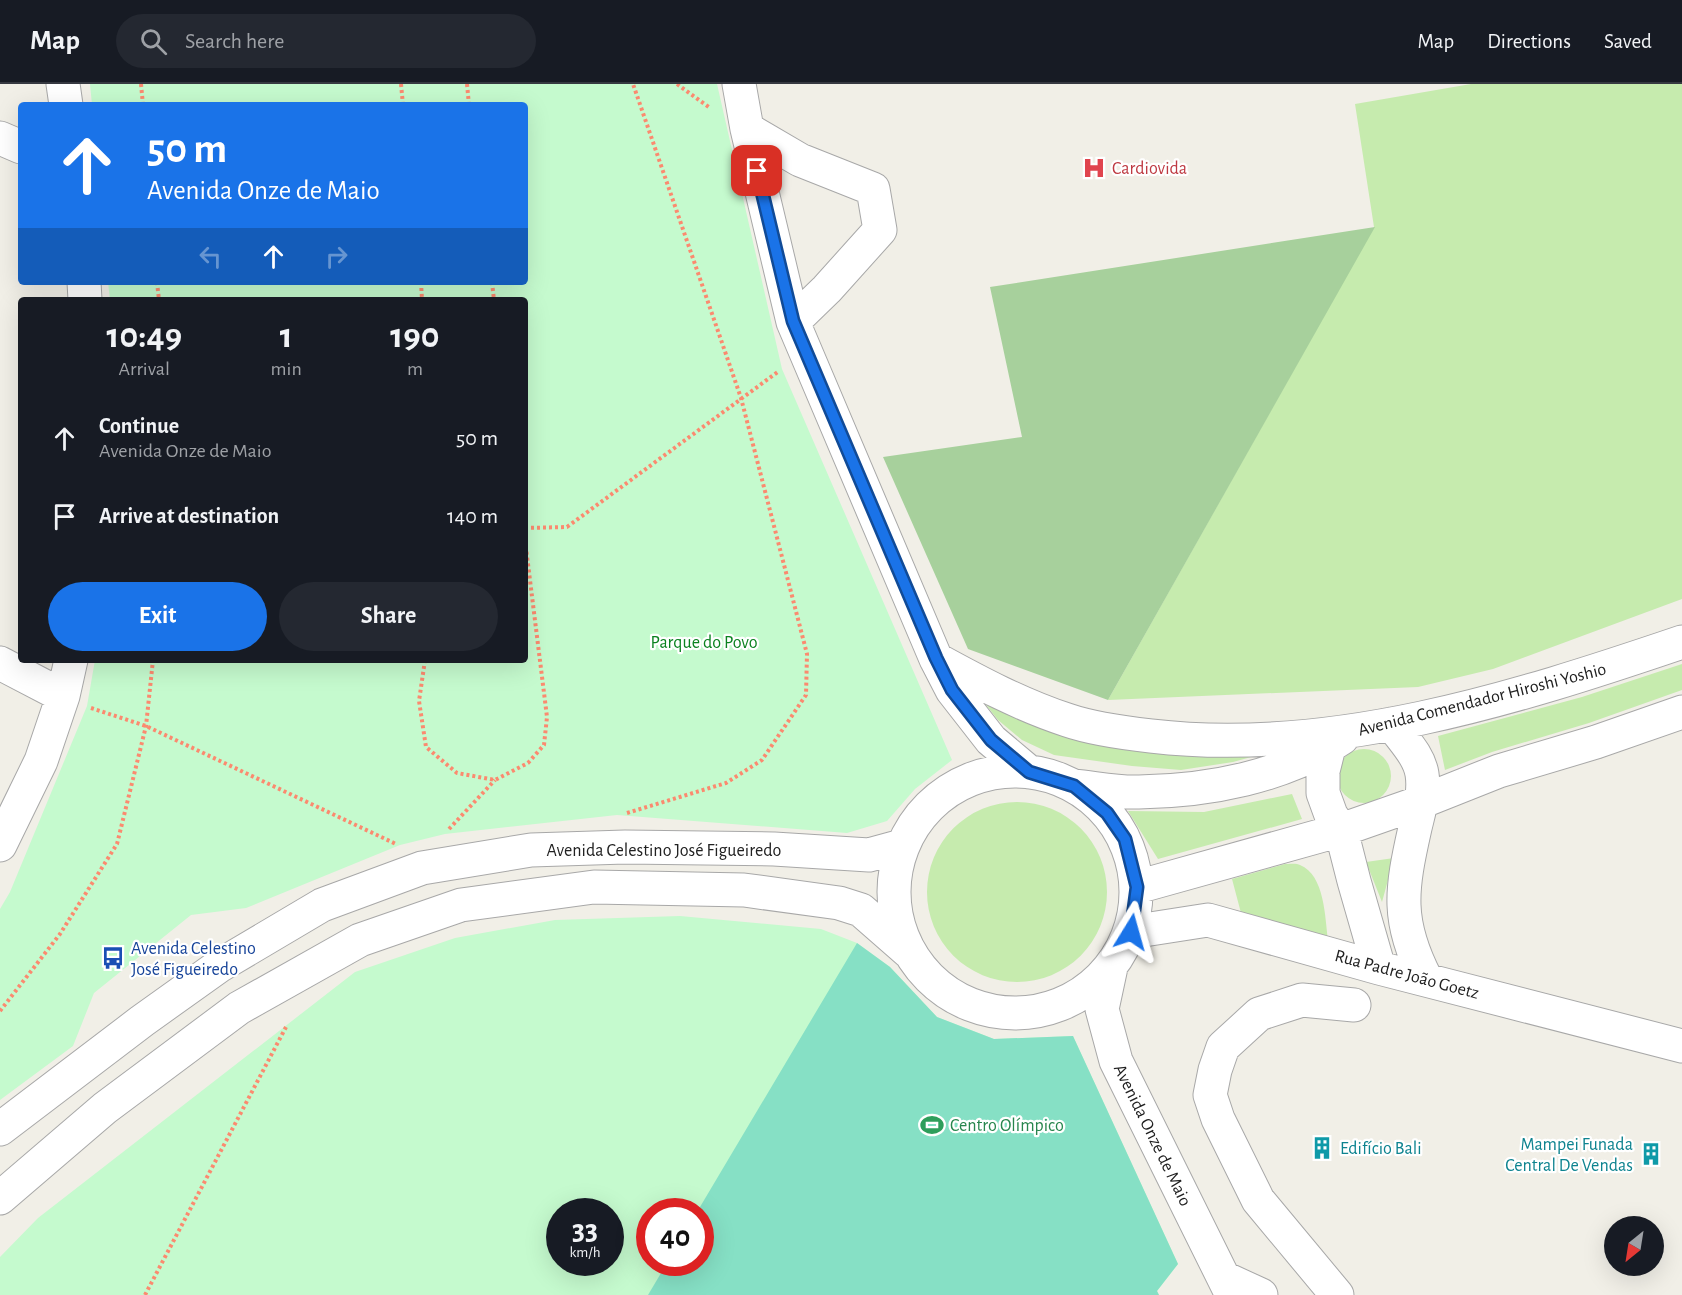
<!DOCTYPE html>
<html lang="en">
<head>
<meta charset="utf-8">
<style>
  body { margin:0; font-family:"Alegreya Sans",sans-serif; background:#242831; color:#f1f3f6; height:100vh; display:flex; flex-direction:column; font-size:22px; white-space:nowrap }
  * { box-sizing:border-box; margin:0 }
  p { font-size:20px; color:#9ea1a6 }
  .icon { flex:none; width:33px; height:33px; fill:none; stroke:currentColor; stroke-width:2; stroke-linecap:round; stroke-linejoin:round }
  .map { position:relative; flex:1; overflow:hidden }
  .panel { position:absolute; left:18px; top:213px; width:510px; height:366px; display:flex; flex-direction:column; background:#171b24; border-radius:6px; box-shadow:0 6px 24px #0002 }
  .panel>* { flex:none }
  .top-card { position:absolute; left:18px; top:18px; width:510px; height:183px; border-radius:6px; box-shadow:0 6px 24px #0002; background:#1a73e8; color:#fff; overflow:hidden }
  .needle { width:39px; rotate:210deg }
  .controls { position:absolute; left:1604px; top:1132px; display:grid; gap:12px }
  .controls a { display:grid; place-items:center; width:60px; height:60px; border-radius:50%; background:#171b24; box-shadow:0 6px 24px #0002; font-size:30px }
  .speed { position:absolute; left:546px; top:1114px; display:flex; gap:12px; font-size:30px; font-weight:700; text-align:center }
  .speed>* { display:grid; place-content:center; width:78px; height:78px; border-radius:50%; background:#171b24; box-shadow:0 6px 24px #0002; line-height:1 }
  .speed small { font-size:15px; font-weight:400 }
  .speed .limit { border:9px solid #d22; background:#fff; color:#111 }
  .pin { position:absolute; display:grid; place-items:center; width:51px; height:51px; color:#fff; margin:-26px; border-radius:12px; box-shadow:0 3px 9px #0006 }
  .me { position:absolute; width:66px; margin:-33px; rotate:8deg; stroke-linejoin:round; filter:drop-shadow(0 0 4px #0008) }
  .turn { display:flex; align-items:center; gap:21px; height:126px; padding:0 30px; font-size:27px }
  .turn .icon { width:78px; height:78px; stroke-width:2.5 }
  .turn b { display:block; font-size:42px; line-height:51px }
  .lanes { display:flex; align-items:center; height:57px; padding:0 30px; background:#0003; justify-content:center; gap:30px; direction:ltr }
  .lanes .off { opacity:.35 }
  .eta { display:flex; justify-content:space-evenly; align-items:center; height:102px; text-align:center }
  .eta b { font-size:36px; font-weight:600; line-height:42px }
  .cta { display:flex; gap:12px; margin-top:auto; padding:12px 30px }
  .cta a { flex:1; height:69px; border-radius:36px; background:#1a73e8; color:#fff; font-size:24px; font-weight:600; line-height:69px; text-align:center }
  .cta a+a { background:#242831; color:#f1f3f6 }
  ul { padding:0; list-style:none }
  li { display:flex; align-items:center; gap:18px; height:78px; padding:0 30px }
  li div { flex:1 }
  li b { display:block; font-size:22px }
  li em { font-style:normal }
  header { display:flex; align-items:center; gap:36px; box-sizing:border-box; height:84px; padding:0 30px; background:#171b24; border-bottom:2px solid #363941 }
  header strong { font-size:28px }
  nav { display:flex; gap:33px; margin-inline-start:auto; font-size:21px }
  .search { width:420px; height:54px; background:#242831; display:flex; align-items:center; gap:15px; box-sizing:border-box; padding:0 21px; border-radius:33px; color:#9ea1a6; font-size:22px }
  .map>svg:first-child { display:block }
  .grass { fill:#c6ebae }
  .forest { fill:#a7d09c }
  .park { fill:#c5face; fill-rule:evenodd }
  .pitch { fill:#86e0c5 }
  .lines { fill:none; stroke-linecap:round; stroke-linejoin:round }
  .minor-casing { stroke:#a8a8a8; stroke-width:35 }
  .path { stroke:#fb8a6f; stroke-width:4; stroke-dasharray:3 3; stroke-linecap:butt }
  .minor { stroke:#fff; stroke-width:33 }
  .route-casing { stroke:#114b97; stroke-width:15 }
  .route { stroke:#1a73e8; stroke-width:10 }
  .labels { text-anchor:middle; stroke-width:4.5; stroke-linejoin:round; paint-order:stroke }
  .health-label { font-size:18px; fill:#be3a42; stroke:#fff; text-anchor:start }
  .park-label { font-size:18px; fill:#0b8220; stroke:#fff }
  .street-label { font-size:18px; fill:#212121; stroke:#fff }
  .transit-label { font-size:18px; fill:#164399; stroke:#fff; text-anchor:start }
  .leisure-label { font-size:18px; fill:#27864d; stroke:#fff; text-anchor:start }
  .culture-label { font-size:18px; fill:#0d838f; stroke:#fff; text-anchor:end }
</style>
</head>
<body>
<header>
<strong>Map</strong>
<div class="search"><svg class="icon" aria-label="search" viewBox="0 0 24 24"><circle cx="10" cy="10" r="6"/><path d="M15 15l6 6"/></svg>Search here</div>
<nav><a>Map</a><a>Directions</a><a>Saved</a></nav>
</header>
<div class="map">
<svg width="1682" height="1211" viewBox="0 0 1682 1211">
  <rect width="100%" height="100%" fill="#f1efe7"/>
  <path class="grass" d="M1471 0H1682V515L1493 585 1418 603 1108 616 1374 143 1355 20Z
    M1682 580V606L1589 639 1492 668 1445 686 1438 652 1582 613Z
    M979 612 1277 666 1233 678 1181 686 1132 682 1054 671 1022 656 998 636Z
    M1337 692a27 27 0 1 1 54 0a27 27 0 1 1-54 0Z
    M1292 710 1302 735 1158 775 1128 727 1204 728Z
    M927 808a90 90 0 1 1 180 0a90 90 0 1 1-180 0Z
    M1394 774 1382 818 1366 778Z
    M1285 780C1289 780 1297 779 1300 781 1325 791 1325 834 1328 856L1241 829 1232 795Z"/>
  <path class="forest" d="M1375 143 1108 616 968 565 883 373 1022 353 990 203Z"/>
  <path class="park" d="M90 0H717L782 285 952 676 915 705 887 737 847 749 617 731 445 750 400 761 246 824 191 831 94 909 73 962 0 1016V825L10 808 87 622 95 576H525V216H110L108 198H525V21H92Z
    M680 832 821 845 857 859 890 883 937 933 994 955 1073 952 1178 1180 1157 1207 1159 1211H0V1173L38 1134 355 888 455 854 555 836ZM560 1128H610V1179H560ZM650 1128H700V1179H650Z"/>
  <path class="pitch" d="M857 859 890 883 937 933 994 955 1073 952 1178 1180 1157 1207 1159 1211H648L667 1179H700V1128H697Z"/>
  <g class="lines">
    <g class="minor-casing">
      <path id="minor" d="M63 0 66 21
        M739 0 747 45 793 238 936 575 952 606 991 656 1029 688
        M747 45 800 76 873 105 880 146 827 205 793 238
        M0 54 21 63
        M84 198 85 216
        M936 575C978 598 1021 621 1067 636 1093 645 1124 649 1151 652 1330 673 1514 615 1682 558
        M0 579 63 612
        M1392 640C1402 655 1419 671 1422 690 1425 708 1419 727 1415 744 1401 806 1396 837 1426 895
        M1329 663 1323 687V709L1331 731 1341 746 1354 797 1379 884
        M894 808a121 121 0 1 1 242 0a121 121 0 1 1-242 0Z
        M1074 702C1095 704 1118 709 1139 708 1208 707 1284 693 1342 654
        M0 761 41 677 63 612 71 576
        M1137 803 1341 746 1421 718 1499 687 1596 658 1682 628
        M1131 848 1208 836 1379 884 1682 962
        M1111 883 1102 925 1116 977 1232 1211
        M0 1045 142 937 219 882 322 821 422 784 531 766 625 763 774 765 869 771 902 762
        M0 1114 105 1024 239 924 360 856 461 821 594 803 744 806 839 819 861 826 909 868
        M1224 1194 1261 1211
        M1337 1211 1258 1116 1218 1035 1210 1011 1215 986 1223 963 1259 930 1302 916 1354 921"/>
    </g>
    <path class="path" d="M141 0 143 21
      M401 0 403 21
      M467 0 469 21
      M677 0 710 24
      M157 198 159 216
      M421 198 422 216
      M492 198 494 216
      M525 444 567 443 779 287
      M425 576 419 617 426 663 457 689 495 696 528 679 544 661 547 633 525 456
      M91 624 146 642 396 760
      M627 729 726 699 762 676 806 611 807 570 741 314 633 0
      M449 745 495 696
      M0 927 60 850 117 760 146 642 153 576
      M145 1211 286 943"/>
    <use href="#minor" class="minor"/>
  </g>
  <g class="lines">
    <g class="route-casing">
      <path id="route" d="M757 87 793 237 936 574 952 606 991 656 1029 688 1074 702 1107 729 1125 755 1137 803 1131 848"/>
    </g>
    <use href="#route" class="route"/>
  </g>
  <defs>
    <g id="hospital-bare" transform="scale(1.8)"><path d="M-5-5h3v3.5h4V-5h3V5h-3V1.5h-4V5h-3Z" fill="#e0444e" stroke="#fff" stroke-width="2.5" paint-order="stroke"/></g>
    <g id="bus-bare" transform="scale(1.8)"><path d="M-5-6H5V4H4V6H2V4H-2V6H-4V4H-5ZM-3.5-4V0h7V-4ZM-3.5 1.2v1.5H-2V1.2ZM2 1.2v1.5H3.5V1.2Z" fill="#1a4fb4" stroke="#fff" stroke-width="2.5" paint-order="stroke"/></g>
    <g id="stadium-bare" transform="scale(1.8)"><path d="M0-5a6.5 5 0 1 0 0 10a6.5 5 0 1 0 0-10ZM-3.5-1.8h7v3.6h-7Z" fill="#2e9e5b" stroke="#fff" stroke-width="2.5" paint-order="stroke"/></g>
    <g id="building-bare" transform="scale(1.8)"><path d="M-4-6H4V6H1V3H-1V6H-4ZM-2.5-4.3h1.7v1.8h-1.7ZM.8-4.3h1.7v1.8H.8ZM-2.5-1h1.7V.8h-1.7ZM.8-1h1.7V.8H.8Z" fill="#0f9aa8" stroke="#fff" stroke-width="2.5" paint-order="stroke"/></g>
  </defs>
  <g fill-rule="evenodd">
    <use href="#hospital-bare" x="1094" y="84"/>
    <use href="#bus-bare" x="113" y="874"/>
    <use href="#stadium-bare" x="932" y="1041"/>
    <use href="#building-bare" x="1322" y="1064"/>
    <use href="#building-bare" x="1651" y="1070"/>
  </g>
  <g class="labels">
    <g class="health-label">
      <text x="1112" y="90">Cardiovida</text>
    </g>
    <g class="park-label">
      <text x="704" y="564">Parque do Povo</text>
    </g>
    <g class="street-label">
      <text transform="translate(1482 615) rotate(-14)" y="6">Avenida Comendador Hiroshi Yoshio</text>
      <text x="664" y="772">Avenida Celestino José Figueiredo</text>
      <text transform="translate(1407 890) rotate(15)" y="6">Rua Padre João Goetz</text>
      <text transform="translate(1153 1051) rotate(64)" y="6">Avenida Onze de Maio</text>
    </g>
    <g class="transit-label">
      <text x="131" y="870">Avenida Celestino<tspan x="131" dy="21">José Figueiredo</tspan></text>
    </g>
    <g class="leisure-label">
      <text x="950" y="1047">Centro Olímpico</text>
    </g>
    <g class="culture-label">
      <text x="1633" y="1066">Mampei Funada<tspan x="1633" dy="21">Central De Vendas</tspan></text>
      <text x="1340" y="1070" text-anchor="start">Edifício Bali</text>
    </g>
  </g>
</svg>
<div class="controls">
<a><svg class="needle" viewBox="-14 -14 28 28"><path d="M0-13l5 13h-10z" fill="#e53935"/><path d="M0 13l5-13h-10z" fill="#9ea1a6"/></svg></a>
</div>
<div class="speed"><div>33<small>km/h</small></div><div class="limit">40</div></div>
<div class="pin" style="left:757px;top:87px;background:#d93025"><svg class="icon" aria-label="arrive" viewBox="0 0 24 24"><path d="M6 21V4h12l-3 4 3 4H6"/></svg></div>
<svg class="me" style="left:1131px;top:848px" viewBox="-20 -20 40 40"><path d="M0-17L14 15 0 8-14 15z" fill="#1a73e8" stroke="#fff" stroke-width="4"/></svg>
<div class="top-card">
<div class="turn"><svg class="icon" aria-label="ahead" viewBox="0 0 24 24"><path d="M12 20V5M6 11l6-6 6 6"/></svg><div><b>50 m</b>Avenida Onze de Maio</div></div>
<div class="lanes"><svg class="icon off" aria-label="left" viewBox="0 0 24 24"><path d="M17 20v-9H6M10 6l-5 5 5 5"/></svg><svg class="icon" aria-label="ahead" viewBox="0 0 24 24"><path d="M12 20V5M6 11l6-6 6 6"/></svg><svg class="icon off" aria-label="right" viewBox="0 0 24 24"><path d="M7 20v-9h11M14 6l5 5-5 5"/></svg></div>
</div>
<section class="panel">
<div class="eta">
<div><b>10:49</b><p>Arrival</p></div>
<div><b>1</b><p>min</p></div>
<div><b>190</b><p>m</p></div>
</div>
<ul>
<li><svg class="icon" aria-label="ahead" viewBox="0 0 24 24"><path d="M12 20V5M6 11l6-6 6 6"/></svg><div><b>Continue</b><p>Avenida Onze de Maio</p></div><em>50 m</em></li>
<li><svg class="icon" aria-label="arrive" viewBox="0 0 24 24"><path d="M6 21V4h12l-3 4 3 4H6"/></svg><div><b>Arrive at destination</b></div><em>140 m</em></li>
</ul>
<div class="cta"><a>Exit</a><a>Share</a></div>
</section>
</div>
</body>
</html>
